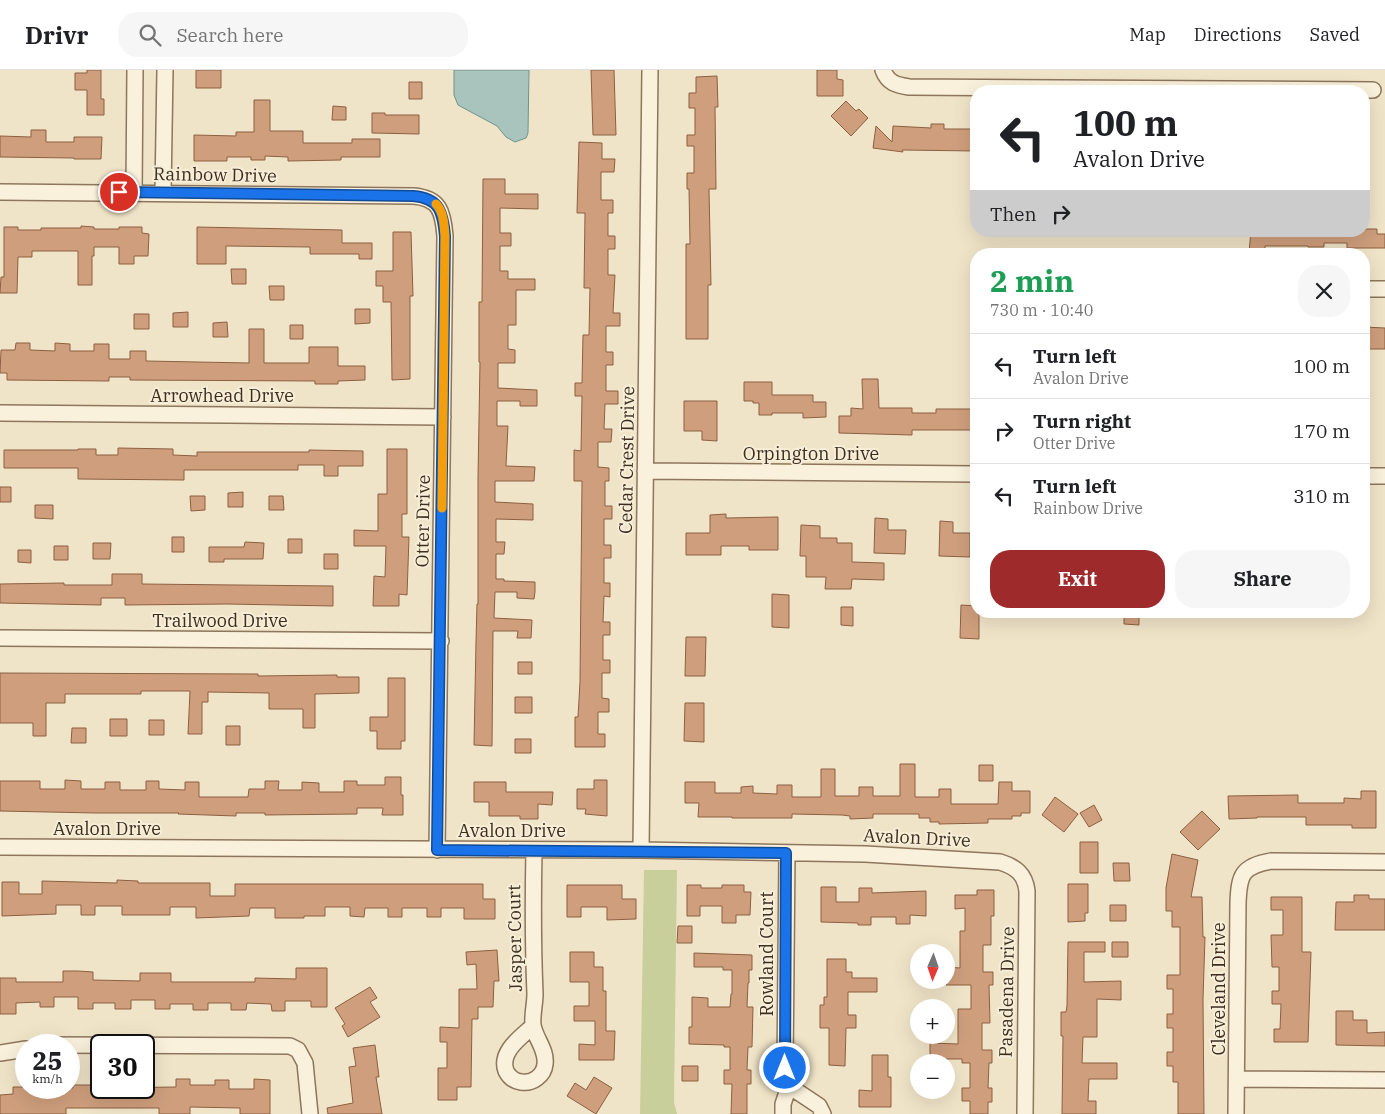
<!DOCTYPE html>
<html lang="en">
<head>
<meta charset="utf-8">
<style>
  body { margin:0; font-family:"IBM Plex Serif",serif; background:#f6f6f6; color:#202124; height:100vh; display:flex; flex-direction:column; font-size:19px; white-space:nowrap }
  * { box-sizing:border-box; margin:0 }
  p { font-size:16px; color:#757577 }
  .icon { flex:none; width:28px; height:28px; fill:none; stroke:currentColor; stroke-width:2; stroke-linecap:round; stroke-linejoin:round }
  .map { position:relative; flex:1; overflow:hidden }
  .details { position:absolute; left:970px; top:178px; width:400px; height:370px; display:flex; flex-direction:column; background:#fff; border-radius:20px; box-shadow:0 5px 20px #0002 }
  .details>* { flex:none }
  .guide { position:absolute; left:970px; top:15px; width:400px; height:152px; border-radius:20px; box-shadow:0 5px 20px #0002; background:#fff; color:#202124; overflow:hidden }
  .needle { width:32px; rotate:182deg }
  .fabs { position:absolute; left:910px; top:874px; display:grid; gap:10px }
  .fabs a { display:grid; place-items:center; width:45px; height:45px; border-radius:50%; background:#fff; box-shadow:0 5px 20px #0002; font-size:25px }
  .speed { position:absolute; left:15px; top:964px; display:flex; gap:10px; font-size:25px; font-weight:700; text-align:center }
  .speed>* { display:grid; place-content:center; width:65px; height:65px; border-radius:50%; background:#fff; box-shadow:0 5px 20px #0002; line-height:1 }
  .speed small { font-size:12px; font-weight:400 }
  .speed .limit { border:2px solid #111; border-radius:8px; background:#fff; color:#111 }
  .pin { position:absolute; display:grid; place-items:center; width:42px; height:42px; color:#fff; margin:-21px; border:2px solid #fff; border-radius:50%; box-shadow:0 1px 5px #0007 }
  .me { position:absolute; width:55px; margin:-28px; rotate:0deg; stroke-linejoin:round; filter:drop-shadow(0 0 4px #0008) }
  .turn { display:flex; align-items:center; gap:18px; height:105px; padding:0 20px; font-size:22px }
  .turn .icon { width:65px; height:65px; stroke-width:2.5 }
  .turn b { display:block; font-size:35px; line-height:42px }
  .then { display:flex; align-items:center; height:48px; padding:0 20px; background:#0003; gap:10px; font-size:19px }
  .round { display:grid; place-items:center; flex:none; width:52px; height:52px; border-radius:20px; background:#f6f6f6 }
  .head { display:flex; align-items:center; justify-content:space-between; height:85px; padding:0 20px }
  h1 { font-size:30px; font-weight:800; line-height:38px; color:#1e9e55 }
  .primary-button { display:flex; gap:10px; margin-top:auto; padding:10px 20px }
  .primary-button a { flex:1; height:58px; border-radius:20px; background:#9e2a2b; color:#fff; font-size:20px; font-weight:800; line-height:58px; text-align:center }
  .primary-button a+a { background:#f6f6f6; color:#202124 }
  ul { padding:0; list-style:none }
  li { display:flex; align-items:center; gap:15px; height:65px; padding:0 20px; border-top:1px solid #e0e0e0 }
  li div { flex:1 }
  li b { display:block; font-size:19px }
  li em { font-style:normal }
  header { display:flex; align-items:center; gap:30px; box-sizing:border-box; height:70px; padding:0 25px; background:#fff; border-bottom:1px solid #e0e0e0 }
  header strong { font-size:24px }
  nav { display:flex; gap:28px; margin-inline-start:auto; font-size:18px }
  .search { width:350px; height:45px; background:#f6f6f6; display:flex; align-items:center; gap:12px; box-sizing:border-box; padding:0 18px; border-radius:20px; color:#757577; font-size:19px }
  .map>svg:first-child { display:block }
  .green { fill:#c9cf9b }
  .water { fill:#a9c4bc; stroke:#6f938a }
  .building { fill:#cf9f7d; stroke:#8d5f41 }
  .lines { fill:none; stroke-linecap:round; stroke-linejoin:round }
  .minor-casing { stroke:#8d765c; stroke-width:18 }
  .minor { stroke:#faf1dc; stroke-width:15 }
  .route-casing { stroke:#114b97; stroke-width:12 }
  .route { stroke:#1a73e8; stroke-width:9 }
  .slow { stroke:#f59e0b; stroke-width:9 }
  .labels { text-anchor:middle; stroke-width:4; stroke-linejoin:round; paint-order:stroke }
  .street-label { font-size:18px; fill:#3d2e20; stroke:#f7eed8 }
</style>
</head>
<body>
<header>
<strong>Drivr</strong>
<div class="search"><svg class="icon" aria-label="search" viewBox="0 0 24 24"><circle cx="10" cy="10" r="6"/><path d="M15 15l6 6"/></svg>Search here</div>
<nav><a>Map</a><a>Directions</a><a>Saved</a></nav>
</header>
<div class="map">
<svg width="1385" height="1044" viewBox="0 0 1385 1044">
  <rect width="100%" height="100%" fill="#f0e4c8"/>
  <path class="green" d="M644 800H677L674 1032 677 1044H640Z"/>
  <path class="water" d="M454 0H529L528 63 526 68 515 72 506 67 497 56 458 35 454 25Z"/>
  <path class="building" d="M87 0H101V29H104V45H87V20H75V3H87Z
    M196 0H221V18H196Z
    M591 0H614L616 65H593Z
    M817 0H837V9L843 10V26H817Z
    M717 6 718 37H715L716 119H709L711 215H708V269H686V174H690L689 119H687V103H694V76H687V65H695V38H689V23H696V7Z
    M409 12H422V29H409Z
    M254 30H270V61H303V73H352V69H380V87H341V90L288 91V87L265 86V90H251V87H227V91H194V65L236 66V62H254Z
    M846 31 856 41 859 39 868 48 851 66 831 46Z
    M333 36 346 37V50H332Z
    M372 43H385V45H419V64L372 63Z
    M931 54H944V59H976V81L902 80 903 82 873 78 876 56 892 72 893 56 931 58Z
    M31 60H46V72H74V67H102L101 89H74V88L0 87V66L31 67Z
    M579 72 602 73V89H615L614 102H601V130H613V143H608V166H615V179H608V205H615L613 243H620V256H606V282H613V295H606V321H618V334H605L604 359H612L611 372H598V397L609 398V411H605V436H612V449H604V475H611V488H604V513H610V527L604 526 603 552H610V565H603V590H610V603H602V628L609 629V642H598V664H605V677H575V647H578L580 612 582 411H574V380L581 381 582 326H575V313H582L583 265H589L590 218H584L585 143H577Z
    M483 109H505V124H538V139L500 138V163H511V176H500V201H508V209H535V220H516V255H508V279L515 280V293H498V318L537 320V336H520V331H497V356H508L506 396 535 397 534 411H495V432L533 434V450L496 449V472H505L504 484H496V509H504V511L535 512V522L534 529 517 528V522H495L494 548 532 550 531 568H517L518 561H493L492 676 474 675 476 572 477 534H478V407L480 292H479V232H482Z
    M81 156 94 157V159H119V157H142V163L149 164 148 186H134V194H119V177H94V186H92V215H78V181H32V187H18L17 223H0L1 207H4V157H18V160H41V158H81Z
    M197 157 342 160V173H372V189H359V184H310V177L226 176V194H197Z
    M1364 159H1377V164H1385V178H1347V173H1324V177H1308V176H1265V182H1249L1251 161H1364Z
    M393 162H411L413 226H410V309L392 310 391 232H383V216H376V201H393Z
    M231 199H246V214H232Z
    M269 216H284V230H270Z
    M355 239H370V253L355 254Z
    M188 242V257H173V243Z
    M134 244H149V259H134Z
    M227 252 228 267H213V253Z
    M290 255H303V269H290Z
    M1364 257 1385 258V279H1364Z
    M249 259H264V293H309V277H338V296H365V310L338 311V314H315V311L130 310V307H109V311L7 310V303H0L1 280H15L16 273H30V280L55 281V273L70 274V281H94V274H109V289H130V281H146V291L249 293Z
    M862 309H878L879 338H912V343H936V339H973V360H912V365L839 363V346H851V338L863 339Z
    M744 312H772V325H813V332H826V347L803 348V343H772V345H759V333H753V331H744Z
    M684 331H717V371L702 370V361H684Z
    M118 378 173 379V385L197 386V382H309V380L363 381V396H338V406H324V395H298V400H184V410L78 409V398H4V380H78V379H96V385H118Z
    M387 379H407V444H402V467H409L407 525 399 524V536H373L374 506 385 507 386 476H354V460L378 461V424H387Z
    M0 417H11V432H0Z
    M243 422V437H228V423Z
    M190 426H205V440L191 441Z
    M269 426H283L284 440H269Z
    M35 435H53V449L35 448Z
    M726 444V448L778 447V480H749V476H721V485H686V463H710V445Z
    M875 448 888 449V460H906L905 484 874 483Z
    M940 451 953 452V463H970V487L939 486Z
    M801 455 820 456V468H837V473H852V492L884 493V510L852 509 851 519H825L826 507H806V486H800Z
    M172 467H184V482H172Z
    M288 469H302V483H288Z
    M245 472 264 473 263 489H224V492H209V477H244Z
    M93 473H111L110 489H93Z
    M54 476H68V490H54Z
    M18 480H31V493L18 492Z
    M324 484H338V499H324Z
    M112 504H142V514L333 516V536L227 534 125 535V528H101V535L0 533V514L64 513V515H112Z
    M772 524 789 525V558L772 557Z
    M961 535 976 536V541H979V569L960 568Z
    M841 537H853V556L841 555Z
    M1124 541H1139V555L1124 554Z
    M686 567H706L705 606H685Z
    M518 592H532V604H518Z
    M0 603 258 604V606L337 605V607H359V623L315 624V658H303V639H269V623L208 622V632H202V664H188L190 621H141V624H65V633H46V666H33V653H0Z
    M388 608H405V671H401V679H377V661H370V647H388Z
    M515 627H532V643H515Z
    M685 633H704V672L684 671Z
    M110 649H127V666H110Z
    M149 650H164V665H149Z
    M226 656H240V675H226Z
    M72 658H86V673H71Z
    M515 669H531V683H515Z
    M900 694H915V727H939V719H951V734H998L999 712H1012V721H1030V743H1021V746H1012V749H988V753L939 754V752H930V748H919V744H873V748L850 749V746L842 745 792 744V748H732V747H698L699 733H685V712H715V723H741V717L753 716V723L777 724V715H792V727H821V699H835V726H859V717H873V726H900Z
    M979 695H993V711H979Z
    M385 707H401V725H403V745H382L383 738H357V744L265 745V743H236V746L178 744 179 743H96L0 741V711H40V719H65V710L81 711V719H105V712H120V720H146V711H159V719L185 720V712H199V727H248L249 719H265V711H279L278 720H302V712L319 713V722H344V711H357V715H385Z
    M594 710H607V746L585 744 586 739H577V719H594Z
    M474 712H506V722H553L552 735 538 734V749H520V746H489V732H474Z
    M1361 721H1376V758H1352V755H1306V747H1257V748L1229 749 1228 726 1298 725V733H1344V728L1361 729Z
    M1055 727 1078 744 1064 762 1042 745Z
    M1094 735 1102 750 1089 757 1080 743Z
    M1202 741 1220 759 1198 780 1180 762Z
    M1080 772H1098V803H1080Z
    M1172 784 1198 790 1191 827H1202L1203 867H1205L1203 929 1204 1044H1178V1012H1173V996H1167V982H1173V958H1167V944H1173V919H1167V905H1180V857H1172V841H1166V818Z
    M1113 793H1129L1130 811H1114Z
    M117 810 138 811V813H210V826H235V814H483V829H495V849H464V838H441V847H427V838H402V847H388V838H365L364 847 350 846V837H325V846H304V848H275V838H250L249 846 196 848V837H170V845H122V836H95V845H81V835H56V844L2 846V812H19V824H42V811L117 813Z
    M1068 814H1088V843H1085V851L1068 852Z
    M567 815H622V829H636V849L607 850V837H581V847H567Z
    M687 815H701V818H722V815H744V822H751L750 845H736V853H722V836H700V846H687Z
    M821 817H836V832H859V818H872V823L926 821V846L910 845V854H896V847H871V855H858V853L821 852Z
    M977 820H994V846H991V875H983V902H993V915H989L990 953H982V980H992V993H989L988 1018H992V1032H988V1044H970V1031H962V1018H970V993H962V989H930V973L958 974V939H971V915H946V897L960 898V861H965V838L955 839V825H977Z
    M1354 825H1369V829H1385V860H1335L1336 832H1354Z
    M1271 827H1302V882H1311L1308 972H1274V959H1280L1281 934H1272V921H1279V897H1272L1271 865H1283V840H1271Z
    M1110 835H1126V851H1110Z
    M678 856H692V873H677Z
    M1068 872H1105V882H1084V912L1121 911V930L1097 929V967H1083L1082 993H1117V1009H1089L1088 1031H1096V1044H1062L1063 966H1061V942H1066L1067 936Z
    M1112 872H1128V887H1112Z
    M497 880 499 911H494L493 937H478V949H472L471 1017H457V1030H438V998H447V972H440V957L459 958V919H477L476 894 467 895 466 882Z
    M570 882H594V897H603V921H606V961H615L614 990H579V974L595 975V951H574V936H589V912H570Z
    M694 883 752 885V900H749V913H748L747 937H753L752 977H748L747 1000H751V1014H747V1044H731L732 1014H724V1000H730V977H724V975L689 974V957H692V927L708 928V937H730L731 924H732V900H723V897H694Z
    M827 889H846V902H852V908H877V922H848V945H856V958H846L845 996 829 995V958H820V935H824V927H827Z
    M296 898H327V937H311V931H285V941H272L271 934 247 933 246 940H231V933H208V940H193V934H170V939H155V930H131V939H115V933H93V939H78V927H54V937H40V932L16 933V944H0V908H16V912H63V901H78L93 902V910L140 911V903H171V912H255V908L296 909Z
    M370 917 377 928 370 932 380 947 348 967 342 956 345 954 335 938Z
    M1336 941H1353V950H1367V963L1385 962V976L1336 975Z
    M375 975 379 1007H376L382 1044H328L327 1038 353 1033 349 997 356 996 353 978Z
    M872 985H888V1007H891V1037H859V1020L872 1021Z
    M682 996H698V1011H682Z
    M594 1007 612 1018 596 1044 567 1026 575 1013 586 1020Z
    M176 1009H190V1015H215V1010H229V1019H254V1009L270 1010V1044H240V1038L190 1037V1044H159V1038H66V1044H0V1025L13 1024V1017H26L27 1021H54V1018H73V1015H91V1010H101V1018L176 1017Z"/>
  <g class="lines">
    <g class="minor-casing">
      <path id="minor" d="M883 0C888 13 896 15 909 17L1373 20
        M0 122 413 126C440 128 443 142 445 166L437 780
        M134 122 135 0
        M163 122 165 0
        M1364 219H1385
        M0 343 443 347
        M645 401 976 404
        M1364 406H1385
        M0 568 441 571
        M0 777 641 780 865 784 1000 792C1016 797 1025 804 1027 821L1025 1044
        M641 780 650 0
        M533 956C521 967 499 982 506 1001 509 1007 514 1011 521 1012 532 1014 544 1006 545 994 547 980 535 968 533 955 532 945 535 934 535 924 533 876 533 828 534 780
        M48 975 290 976 298 980 305 993 310 1044
        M0 983 26 979
        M1237 1009 1385 1010
        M789 1016 819 1036 823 1044
        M783 1044V1034L789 1016 785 998 787 783
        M1236 1044 1238 833C1239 805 1242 796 1271 791L1385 792"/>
    </g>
    <use href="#minor" class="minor"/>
  </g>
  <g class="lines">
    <g class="route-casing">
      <path id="route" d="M119 122 413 126C440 128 443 143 445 166L437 780 786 783 785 998"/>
    </g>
    <use href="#route" class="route"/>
    <path class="slow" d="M436 134C444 142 444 155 445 166L442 438"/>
  </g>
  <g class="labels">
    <g class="street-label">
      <text transform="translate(215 105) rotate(1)" y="6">Rainbow Drive</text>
      <text x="222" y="332">Arrowhead Drive</text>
      <text x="811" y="390">Orpington Drive</text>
      <text transform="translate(627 390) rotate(-89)" y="6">Cedar Crest Drive</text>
      <text transform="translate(423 451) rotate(-89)" y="6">Otter Drive</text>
      <text x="220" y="557">Trailwood Drive</text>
      <text x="107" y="765">Avalon Drive</text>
      <text x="512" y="767">Avalon Drive</text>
      <text transform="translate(917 768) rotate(3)" y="6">Avalon Drive</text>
      <text transform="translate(515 868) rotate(-91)" y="6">Jasper Court</text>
      <text transform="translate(767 884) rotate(-90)" y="6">Rowland Court</text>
      <text transform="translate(1219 919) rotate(-90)" y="6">Cleveland Drive</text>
      <text transform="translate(1007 922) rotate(-89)" y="6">Pasadena Drive</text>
    </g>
  </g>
</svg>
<div class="fabs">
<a><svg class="needle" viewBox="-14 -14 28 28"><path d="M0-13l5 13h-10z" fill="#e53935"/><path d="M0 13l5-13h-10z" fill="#757577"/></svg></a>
<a>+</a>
<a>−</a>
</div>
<div class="speed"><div>25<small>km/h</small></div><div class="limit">30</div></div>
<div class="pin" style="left:119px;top:122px;background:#d93025"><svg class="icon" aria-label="arrive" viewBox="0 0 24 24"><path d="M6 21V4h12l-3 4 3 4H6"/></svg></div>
<svg class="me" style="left:785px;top:998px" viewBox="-20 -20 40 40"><circle r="17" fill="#1a73e8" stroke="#fff" stroke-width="3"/><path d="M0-11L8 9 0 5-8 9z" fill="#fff"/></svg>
<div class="guide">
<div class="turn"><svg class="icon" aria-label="left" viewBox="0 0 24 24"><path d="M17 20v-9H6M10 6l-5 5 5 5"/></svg><div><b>100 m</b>Avalon Drive</div></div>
<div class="then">Then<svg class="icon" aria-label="right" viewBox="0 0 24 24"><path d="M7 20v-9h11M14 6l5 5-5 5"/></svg></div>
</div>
<section class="details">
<div class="head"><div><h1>2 min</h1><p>730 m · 10:40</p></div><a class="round"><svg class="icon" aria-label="close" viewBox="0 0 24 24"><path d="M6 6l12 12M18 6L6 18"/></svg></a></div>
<ul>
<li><svg class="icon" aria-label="left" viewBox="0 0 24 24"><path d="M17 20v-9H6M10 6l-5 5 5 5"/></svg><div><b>Turn left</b><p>Avalon Drive</p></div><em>100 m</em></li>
<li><svg class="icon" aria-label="right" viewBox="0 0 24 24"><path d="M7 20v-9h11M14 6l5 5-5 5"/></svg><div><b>Turn right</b><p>Otter Drive</p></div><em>170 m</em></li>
<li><svg class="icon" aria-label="left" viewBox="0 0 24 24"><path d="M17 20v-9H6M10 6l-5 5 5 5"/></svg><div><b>Turn left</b><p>Rainbow Drive</p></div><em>310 m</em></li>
</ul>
<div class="primary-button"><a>Exit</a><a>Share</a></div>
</section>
</div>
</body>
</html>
